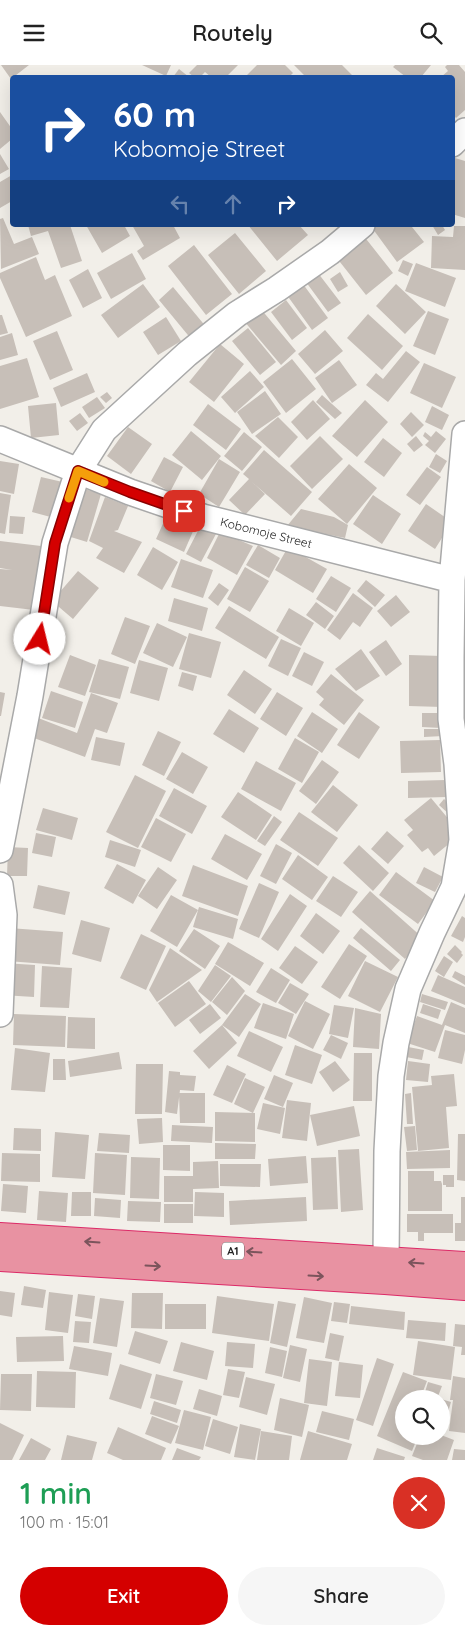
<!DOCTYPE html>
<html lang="en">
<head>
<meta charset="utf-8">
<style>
  body { margin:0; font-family:Quicksand,sans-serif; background:#f6f6f6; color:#222; height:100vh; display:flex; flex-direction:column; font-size:19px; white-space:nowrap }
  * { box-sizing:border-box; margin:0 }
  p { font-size:16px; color:#767676 }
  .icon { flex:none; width:28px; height:28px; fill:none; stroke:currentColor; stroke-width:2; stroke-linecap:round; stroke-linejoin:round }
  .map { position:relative; height:1395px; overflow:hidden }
  .sheet { display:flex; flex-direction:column; background:#fff; flex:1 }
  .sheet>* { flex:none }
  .top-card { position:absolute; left:10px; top:10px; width:445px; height:152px; border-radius:5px; box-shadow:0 5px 20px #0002; background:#1a4fa0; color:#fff; overflow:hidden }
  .controls { position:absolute; left:395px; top:1325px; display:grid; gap:10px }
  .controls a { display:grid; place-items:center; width:55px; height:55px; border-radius:50%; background:#fff; box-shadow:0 5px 20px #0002; font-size:25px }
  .pin { position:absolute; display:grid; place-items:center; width:42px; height:42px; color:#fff; margin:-21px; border-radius:10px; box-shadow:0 2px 8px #0006 }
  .me { position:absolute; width:55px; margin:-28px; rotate:9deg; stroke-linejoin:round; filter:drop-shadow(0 0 4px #0008) }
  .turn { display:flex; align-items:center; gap:18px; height:105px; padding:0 20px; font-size:22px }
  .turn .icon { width:65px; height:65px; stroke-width:2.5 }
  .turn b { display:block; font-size:35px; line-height:42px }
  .lanes { display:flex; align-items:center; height:48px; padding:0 20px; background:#0003; justify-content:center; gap:25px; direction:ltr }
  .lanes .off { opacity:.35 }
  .round { display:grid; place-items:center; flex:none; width:52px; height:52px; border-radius:26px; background:#f6f6f6 }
  .summary { display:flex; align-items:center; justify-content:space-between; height:85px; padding:0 20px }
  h1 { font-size:30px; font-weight:600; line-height:38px; color:#1e9e55 }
  .button { display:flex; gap:10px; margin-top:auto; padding:10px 20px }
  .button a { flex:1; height:58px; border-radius:30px; background:#d40000; color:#fff; font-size:20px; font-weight:600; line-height:58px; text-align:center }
  .button a+a { background:#f6f6f6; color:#222 }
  header { display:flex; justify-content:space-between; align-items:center; height:65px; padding:0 20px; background:#fff; font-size:22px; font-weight:600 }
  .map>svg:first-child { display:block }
  .building { fill:#c7bfb8 }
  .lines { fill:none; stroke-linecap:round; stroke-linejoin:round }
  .street-casing { stroke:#a9a9a9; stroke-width:28 }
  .highway-casing { stroke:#dc2a67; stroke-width:30 }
  .street { stroke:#fff; stroke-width:25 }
  .highway { stroke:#e892a2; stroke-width:28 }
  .oneway { stroke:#7b545c }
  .route-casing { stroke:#8a0000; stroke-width:12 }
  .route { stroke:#d40000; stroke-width:9 }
  .slow { stroke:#f59e0b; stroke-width:9 }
  .labels { text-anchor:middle; stroke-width:5; stroke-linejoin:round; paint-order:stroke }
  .shield { fill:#fff; stroke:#646464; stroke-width:1 }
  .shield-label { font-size:11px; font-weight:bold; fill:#222 }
  .street-label { font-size:12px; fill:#222; stroke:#fff }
</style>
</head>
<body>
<header><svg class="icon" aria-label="menu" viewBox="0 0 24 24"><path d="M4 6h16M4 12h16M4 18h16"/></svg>Routely<svg class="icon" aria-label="search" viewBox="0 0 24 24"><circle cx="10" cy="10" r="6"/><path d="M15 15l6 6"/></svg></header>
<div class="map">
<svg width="465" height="1395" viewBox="0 0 465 1395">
  <rect width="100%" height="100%" fill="#f2efe9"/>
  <path class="building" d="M1 0H29L11 14Z
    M142 0H171L166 11Z
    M197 0H238L226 12H211L205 7 200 12H194L189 8Z
    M257 0H285L293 8 289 12H247L246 11Z
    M294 0H342L352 10 350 12H306Z
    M395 0H431L421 12H406L393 2Z
    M447 0H459L465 7V45L456 53 452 49V12H441L448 6 445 2Z
    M179 4 189 12H173Z
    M0 47 12 64V74L0 84Z
    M0 89 9 104 0 109Z
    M455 93 465 96V153L452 149V99Z
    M12 110V136L0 143V117Z
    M3 153 14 179 32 172 39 189 1 204 0 154Z
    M28 160H70L82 196 61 203 48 166 31 171Z
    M86 160H124L130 171 102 188Z
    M132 160H173L180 173 143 195 137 186 144 181Z
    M248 160H299L308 170 277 196Z
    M370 160H415L412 162 424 177 397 197Z
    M432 160H442L445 165 438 170Z
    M454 161H465V205L431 203 432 171 453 172Z
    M235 168 266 206 239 229 208 190Z
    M363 170 393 208 366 230 336 192Z
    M194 180 232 229 206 250 168 201Z
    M132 188 146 214 111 234 97 208Z
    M36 192 45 215 55 210 72 251 26 272 0 213V208Z
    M403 195 413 199 408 211 398 206Z
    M416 198 456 213 445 242 405 226Z
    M88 204 102 233 83 243 69 215Z
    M340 207 348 221 338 227 330 214Z
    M318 208 341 238 328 247 306 217Z
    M300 215 328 253 312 265 284 226Z
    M143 219 160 242 118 273 101 250Z
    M396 219 426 247 405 269 376 241Z
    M173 222 207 263 192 275 159 235Z
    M286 235 307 263 292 275 271 247Z
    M260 243 296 286 281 300 244 256Z
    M428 246 449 254 435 290 413 281Z
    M368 249 403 281 382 305 347 273Z
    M0 250H2L8 268 0 270Z
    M166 252 181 276 158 290 143 267Z
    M248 263 276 297 260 310 232 276Z
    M325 265 343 286 315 309 298 289Z
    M57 266 73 305 50 315 33 276Z
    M12 268 18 290 0 295V272Z
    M220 279 244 299 214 337 189 317Z
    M406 286 420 297 388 337 366 320 376 308 383 314Z
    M27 293 39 332 0 344V301Z
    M292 294 316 324 286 348 263 317Z
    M339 295 357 320 332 338 315 313Z
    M424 298 456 312 442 343 410 328Z
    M250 306 264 322 235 348 221 332Z
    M87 308 95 327 61 342 53 323Z
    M265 326 281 349 252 369 237 347Z
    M107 327 112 333 106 338 100 332Z
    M322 330 342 348 335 354 316 337Z
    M97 332 105 343 89 353 82 342Z
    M313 335 330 354 307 375 291 357Z
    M365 335 388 357 357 392 332 371Z
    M56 338 59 370 31 373 28 341Z
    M208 339 241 364 226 385 193 360Z
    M432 341 449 350 442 365 425 357Z
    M411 347 424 360 412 372 400 359Z
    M80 348 88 358 77 366 69 356Z
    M278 352 298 372 279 393 255 371Z
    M128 362 152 379 131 409 107 391Z
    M191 366 221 391 202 415 172 390Z
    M436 366 446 374 435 388 425 380 429 376 423 371 425 367 431 372Z
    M244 367 262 382 242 406 224 391Z
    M320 371 343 394 312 424 290 401Z
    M416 371 423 380 414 387 407 379Z
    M383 373 402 388 384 412 364 397Z
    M264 385 312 427 291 451 252 417 265 429 245 450 229 435 249 414 243 409Z
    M436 389 447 396 440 408 429 402Z
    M164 392 183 402 170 427 151 416Z
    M219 394 240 407 219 442 199 429Z
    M0 396 19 399 14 429 0 426Z
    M349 399 377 423 347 459 318 434Z
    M427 402 441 412 420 440 406 430Z
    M41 412 67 418 58 454 32 447Z
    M75 421 101 429 87 477 61 469Z
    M0 428 11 430 5 469 0 468Z
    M373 430 401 449 382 479 353 459Z
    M105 432 128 441 118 465 114 466 142 477 124 508 96 493 103 483 89 476Z
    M426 439 452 457 435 484 408 466Z
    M301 444 334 452 348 460 345 473 287 461Z
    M10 451 25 452 23 469 9 468Z
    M166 452 194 464 184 487 156 474Z
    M201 460 216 469 201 497 186 489Z
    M220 467 253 481 237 510 207 493Z
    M0 476 41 481 34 545 0 541V504L12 505 0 503Z
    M258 480 280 493 269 513 246 500Z
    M153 482 178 497 162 525 137 510Z
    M288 482 327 504 313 528 275 505Z
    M181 494 213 505 203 533 171 522Z
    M245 502 269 516 250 547 227 534Z
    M78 506 99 523 73 554 52 536Z
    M331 511 351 523 336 547 316 534Z
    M366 515 385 530 375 542 357 526Z
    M219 518 229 525 218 541 208 533Z
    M353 528 373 543 360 562 353 557 340 575 327 565Z
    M396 530 410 547 391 562 377 546Z
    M174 533 208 543 202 566 168 556Z
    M316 537 334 551 325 564 306 550Z
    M229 541 279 572 266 594 215 563Z
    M289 543 314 558 301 581 276 566Z
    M125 552 150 561 135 599 111 589Z
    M157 558 187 572 173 602 143 588Z
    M189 568 221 577 211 613 179 604Z
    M281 574 301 583 288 611 268 601Z
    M386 575 402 599 386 611 369 587Z
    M361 584 380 611 356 626 335 604Z
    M304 587 324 597 312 621 292 611Z
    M70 590 96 600 85 631 58 622Z
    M409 590 442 591V642L409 641Z
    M99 594 129 602 120 634 89 627Z
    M139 595 168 603 159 636 130 628Z
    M244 605 272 624 255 649 227 630Z
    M182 607 197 611 193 626 178 621Z
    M331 609 364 635 344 660 319 640 324 634 316 627Z
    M51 626 83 637 75 663 42 653Z
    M0 627 5 628 1 651H0Z
    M277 627 303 643 286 671 260 654Z
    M91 628 118 638 107 668 95 664 85 692 26 670 33 651 77 668Z
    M229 644 259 663 244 688 213 669Z
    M312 647 338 664 322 688 297 671Z
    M359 647 380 662 359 694 337 680Z
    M422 648H441V663L422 662Z
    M424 664H443V671L424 672Z
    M158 666 181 677 164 711 142 700Z
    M96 672 125 678 120 701 91 695Z
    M295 673 319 687 302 718 278 704Z
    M440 675 441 707 401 708 400 676Z
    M182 687 208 702 193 729 166 714Z
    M322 695 339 707 316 739 299 726Z
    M256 696 296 718 281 746 241 724Z
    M135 710 166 726 138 783 106 767Z
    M446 715 447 732 408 733V716Z
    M333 720 358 740 337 767 311 747Z
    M174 723 207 741 192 769 159 751Z
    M238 727 272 750 256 775 221 752Z
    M431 733 456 763V773L434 791 428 783 422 787 407 770 413 765 404 755Z
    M444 734 457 745 451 751 439 740Z
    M43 743 78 753 72 775 36 765Z
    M299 747 338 773 318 801 280 775Z
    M274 751 282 757 265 781 257 776Z
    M156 753 186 769 171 797 141 782Z
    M387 766 404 781 388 799 371 784Z
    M36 768 56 772 52 792 32 788Z
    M225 769 262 789 247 815 211 794Z
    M110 775 141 785 135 802 105 792Z
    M276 779 292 788 276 819 260 811Z
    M359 780 389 808 373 826 343 798Z
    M8 782 28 783 27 811H7Z
    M298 790 328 812 312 835 282 814Z
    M117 799 146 815 133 839 104 823Z
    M193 800 248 821 238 851 182 831Z
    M158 802 177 815 157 844 138 831Z
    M424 802 443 812 435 827 416 818Z
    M396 807 435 836 418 859 379 830Z
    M333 811 358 827 341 852 316 836Z
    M259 818 279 827 259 873 239 864Z
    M38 820 70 827 65 850 33 843Z
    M370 826 423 873 405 894 352 847Z
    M290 829 307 841 278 886 261 874Z
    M171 830 198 845 177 882 150 866Z
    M199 842 238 854 233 874 193 862Z
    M316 848 340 866 323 889 300 871Z
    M462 851 465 853V872L463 877 451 871Z
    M81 855 110 863 101 897 72 889Z
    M9 863 63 867 60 900 7 896Z
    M361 863 400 895 391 906 353 873Z
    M194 864 220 881 205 904 179 886Z
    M141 869 166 881 146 925 120 913Z
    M228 877 264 898 250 921 215 899Z
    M349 879 367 891 340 934 321 922Z
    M455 880 462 887 461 888 463 890 457 898 447 889Z
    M295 881 318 897 302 919 279 903Z
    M170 883 202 905 157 937 149 925Z
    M444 891 453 897 444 912 435 906Z
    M365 896 398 912 380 947 348 931Z
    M3 898 35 900 34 932 2 930Z
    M215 900 231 911 211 937 198 926Z
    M42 901 72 903 69 943 40 942Z
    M271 903 290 915 276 938 256 927Z
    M455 906 465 911V920L452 912Z
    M438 910 465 922V940L431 926Z
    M232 912 245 926 227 950 212 937Z
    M189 916 206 939 175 962 158 938Z
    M290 918 309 929 296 949 278 938Z
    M245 929 261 939 239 972 222 960Z
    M422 929 448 937 445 945 420 937Z
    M305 936 330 949 313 984 288 971Z
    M451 937 465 943V968L445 960 435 987 407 978 417 951 442 960Z
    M263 938 294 949 286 974 254 963Z
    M210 939 221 953 200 969 189 955Z
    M423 939 441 945 438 954 420 948Z
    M334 940 354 943 348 973 329 969Z
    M355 943 381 949 379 984 353 982Z
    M14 949 66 951 65 982 13 980Z
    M68 952 95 953V984L67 983Z
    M222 960 237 978 209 1004 193 986Z
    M445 965 465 970V985L462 999 438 993Z
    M249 966 283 982 271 1007 237 991Z
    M331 970 348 978 341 994 323 985Z
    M295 980 322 990 312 1019 285 1010Z
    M408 982 424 985 422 995 406 992Z
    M15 983 50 988 45 1027 11 1025Z
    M119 987 122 1004 70 1012 68 996Z
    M354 988H372V1036H353Z
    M53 994H65L66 1015H53Z
    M335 996 350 1015 333 1027 319 1007Z
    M408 996 430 999 428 1017 406 1015Z
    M136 999H163L162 1049H135Z
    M227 1000 246 1009 232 1038 213 1030Z
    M169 1006 180 1007V1010L196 1011 194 1026 180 1025 177 1049 165 1047Z
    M454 1009 457 1041 446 1042 449 1083 418 1086 412 1022 432 1020 431 1011Z
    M274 1010 293 1018 283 1042 264 1034Z
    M245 1013 265 1022 253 1048 234 1039Z
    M179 1028H205V1058H180Z
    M411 1028 413 1059H407L405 1029Z
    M287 1035 311 1038 307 1076 282 1073Z
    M263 1038 285 1043 280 1069 257 1064Z
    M354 1041 360 1071 317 1081 310 1050Z
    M215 1047 255 1048V1077L215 1076Z
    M162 1053 163 1077 139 1079 137 1054Z
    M172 1060 213 1062 212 1078 171 1076Z
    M415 1061 417 1085 407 1086 404 1062Z
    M14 1063 41 1064V1086L13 1085Z
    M55 1067 89 1070 85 1114 52 1112Z
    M99 1068 130 1070 129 1088 97 1086Z
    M458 1069H465V1116L457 1115Z
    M215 1078 256 1079 255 1094H215Z
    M163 1080H190V1106L163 1105Z
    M359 1084 363 1145 341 1147 338 1085Z
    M450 1085V1103L407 1104 406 1087Z
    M2 1088 40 1089V1117L1 1116Z
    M95 1088 127 1090 125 1130 93 1128Z
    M306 1091 308 1118 270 1121 268 1094Z
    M131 1092 160 1093 159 1134 130 1133Z
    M336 1092 338 1144 313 1145 311 1093Z
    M218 1096 219 1123 193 1124V1137H164V1111H193V1097Z
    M220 1099H261L260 1122 220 1121Z
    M408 1106H434V1116H441L442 1119V1146H408Z
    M443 1110H454V1122H446V1120H443Z
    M3 1119 28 1121 26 1148 1 1146Z
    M39 1126 68 1128 66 1157 37 1155Z
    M72 1127H91V1151H71Z
    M195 1127 224 1128V1152L194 1151Z
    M306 1132 307 1156 230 1160 229 1136Z
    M461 1132H465V1176H455V1158H461Z
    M95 1133 121 1135 120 1153 94 1151Z
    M128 1136 161 1137 160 1157 127 1156Z
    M164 1139H193V1158H164Z
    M407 1149H453V1168H424V1176H418V1167H407Z
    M24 1221 46 1225 43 1243 21 1240Z
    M0 1226 15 1228 12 1252 0 1250Z
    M49 1227 73 1230 68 1268 45 1265Z
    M132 1228H163L162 1264 131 1263Z
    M78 1229 95 1231 92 1254 75 1251Z
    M217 1231 274 1239 269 1276 212 1268Z
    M304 1232 332 1238 324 1278 296 1273Z
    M100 1233 124 1236 117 1282 93 1278Z
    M278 1236 296 1239 287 1282 270 1278Z
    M334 1237 350 1239 347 1258 331 1256Z
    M165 1239H206V1264H165Z
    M351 1241 405 1247 404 1265 349 1259Z
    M408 1255 446 1258 445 1276 406 1273Z
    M75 1256 91 1257 89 1278 73 1277Z
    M455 1259 465 1260V1290H461L462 1282 453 1281Z
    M135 1266 168 1276 160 1299 128 1289Z
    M330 1268 344 1271 339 1296 325 1293Z
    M63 1271 64 1296 17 1297 16 1272Z
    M418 1276 455 1282 451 1315 413 1310Z
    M181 1277 214 1286 207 1315 173 1306Z
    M227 1277 255 1279 253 1303 225 1301Z
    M290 1280 307 1284 300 1317 283 1313Z
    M74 1281 112 1288 108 1311 69 1304Z
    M270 1282 287 1286 282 1312 265 1308Z
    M377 1293 394 1299 373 1361 356 1355Z
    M309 1294 332 1297 327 1341 304 1338Z
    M339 1297 363 1300 360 1333 335 1331Z
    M120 1299 152 1309 141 1344 109 1334Z
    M228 1304 245 1307 239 1333 223 1330Z
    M37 1306 76 1307 75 1343 36 1342Z
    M403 1307 427 1316 420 1334H404V1371H418L412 1386 377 1371Z
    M1 1309H32L31 1346 0 1345Z
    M156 1309 183 1316 176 1340 150 1333Z
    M453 1311 465 1313V1368L449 1366 453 1335H450Z
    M246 1312 275 1319 267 1350 239 1342Z
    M428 1317 442 1321 437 1334H423Z
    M199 1324 222 1331 217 1351 193 1344Z
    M280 1333 309 1340 302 1372 274 1365Z
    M441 1334 451 1337 444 1361 441 1360Z
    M154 1336 181 1345 177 1358 150 1349Z
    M184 1345 211 1352 203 1385 175 1378Z
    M322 1346 354 1354 349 1375 316 1367Z
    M152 1351 179 1361 171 1379 145 1369Z
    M213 1354 238 1362 230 1389 205 1381Z
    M0 1358 24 1370 12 1395H0Z
    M240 1359 261 1364 255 1395 234 1392Z
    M118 1362 166 1383 161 1395H123L107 1388Z
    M261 1366 292 1371 289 1395H257Z
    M308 1366 352 1379 347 1395H300Z
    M67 1370 97 1377 92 1395H61Z
    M441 1370 454 1375 447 1395H423L412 1391 420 1371Z
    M31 1373 51 1384 45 1395H19Z
    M177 1383 201 1392 199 1395H172Z
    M377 1383 405 1392 404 1395H373Z
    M454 1384 465 1385V1395H452Z"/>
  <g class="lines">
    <g class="street-casing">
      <path id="street" d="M452 79 465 66
        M0 374 130 427 203 452 452 515
        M0 785 30 631 55 478 78 406 104 365 187 289 237 249 277 224 330 187 362 160
        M0 820 4 850 0 949
        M386 1195 387 1086 391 1011 396 978 408 924 432 868 454 822 462 775 457 699 451 654V593L452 515 465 369"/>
    </g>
    <g class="highway-casing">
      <path id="highway" d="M0 1172 465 1201
        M0 1192 385 1215 465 1221"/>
    </g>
    <use href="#street" class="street"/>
    <use href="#highway" class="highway"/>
  </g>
  <defs><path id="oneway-shaft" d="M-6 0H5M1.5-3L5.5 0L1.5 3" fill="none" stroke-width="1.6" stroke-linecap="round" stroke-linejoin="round" transform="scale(1.25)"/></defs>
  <g class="oneway">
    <use href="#oneway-shaft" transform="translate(92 1177) rotate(-176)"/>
    <use href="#oneway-shaft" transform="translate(254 1187) rotate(-176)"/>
    <use href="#oneway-shaft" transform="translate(416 1198) rotate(-176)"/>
    <use href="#oneway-shaft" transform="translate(153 1201) rotate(3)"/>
    <use href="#oneway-shaft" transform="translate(316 1211) rotate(3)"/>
  </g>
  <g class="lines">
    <g class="route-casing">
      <path id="route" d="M40 574 55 478 78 406 130 427 184 446"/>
    </g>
    <use href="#route" class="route"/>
    <path class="slow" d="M69 433 78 406 104 417"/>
  </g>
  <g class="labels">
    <rect class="shield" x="222" y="1177.5" width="22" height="17" rx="4"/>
    <g class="shield-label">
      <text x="233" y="1190">A1</text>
    </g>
    <g class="street-label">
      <text transform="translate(266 468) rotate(14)" y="4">Kobomoje Street</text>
    </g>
  </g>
</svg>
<div class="controls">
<a><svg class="icon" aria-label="search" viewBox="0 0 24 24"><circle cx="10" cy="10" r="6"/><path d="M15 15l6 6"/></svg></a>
</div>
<div class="pin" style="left:184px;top:446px;background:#d93025"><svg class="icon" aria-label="arrive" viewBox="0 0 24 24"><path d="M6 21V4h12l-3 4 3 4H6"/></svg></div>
<svg class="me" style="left:40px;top:574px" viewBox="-20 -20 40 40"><circle r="19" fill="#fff"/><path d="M0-13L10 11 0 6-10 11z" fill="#d40000"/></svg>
<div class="top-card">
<div class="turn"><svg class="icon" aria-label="right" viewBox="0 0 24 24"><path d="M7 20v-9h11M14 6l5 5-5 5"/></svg><div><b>60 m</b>Kobomoje Street</div></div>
<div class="lanes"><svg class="icon off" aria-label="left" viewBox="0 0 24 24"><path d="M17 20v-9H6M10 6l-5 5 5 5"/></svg><svg class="icon off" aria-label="ahead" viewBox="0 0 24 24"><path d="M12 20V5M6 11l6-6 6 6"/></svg><svg class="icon" aria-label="right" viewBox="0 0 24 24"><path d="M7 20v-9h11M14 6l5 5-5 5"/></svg></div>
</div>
</div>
<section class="sheet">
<div class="summary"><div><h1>1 min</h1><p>100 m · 15:01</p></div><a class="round" style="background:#d93025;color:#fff"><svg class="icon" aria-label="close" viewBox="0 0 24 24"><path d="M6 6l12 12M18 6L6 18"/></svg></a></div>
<div class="button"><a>Exit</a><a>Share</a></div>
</section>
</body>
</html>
